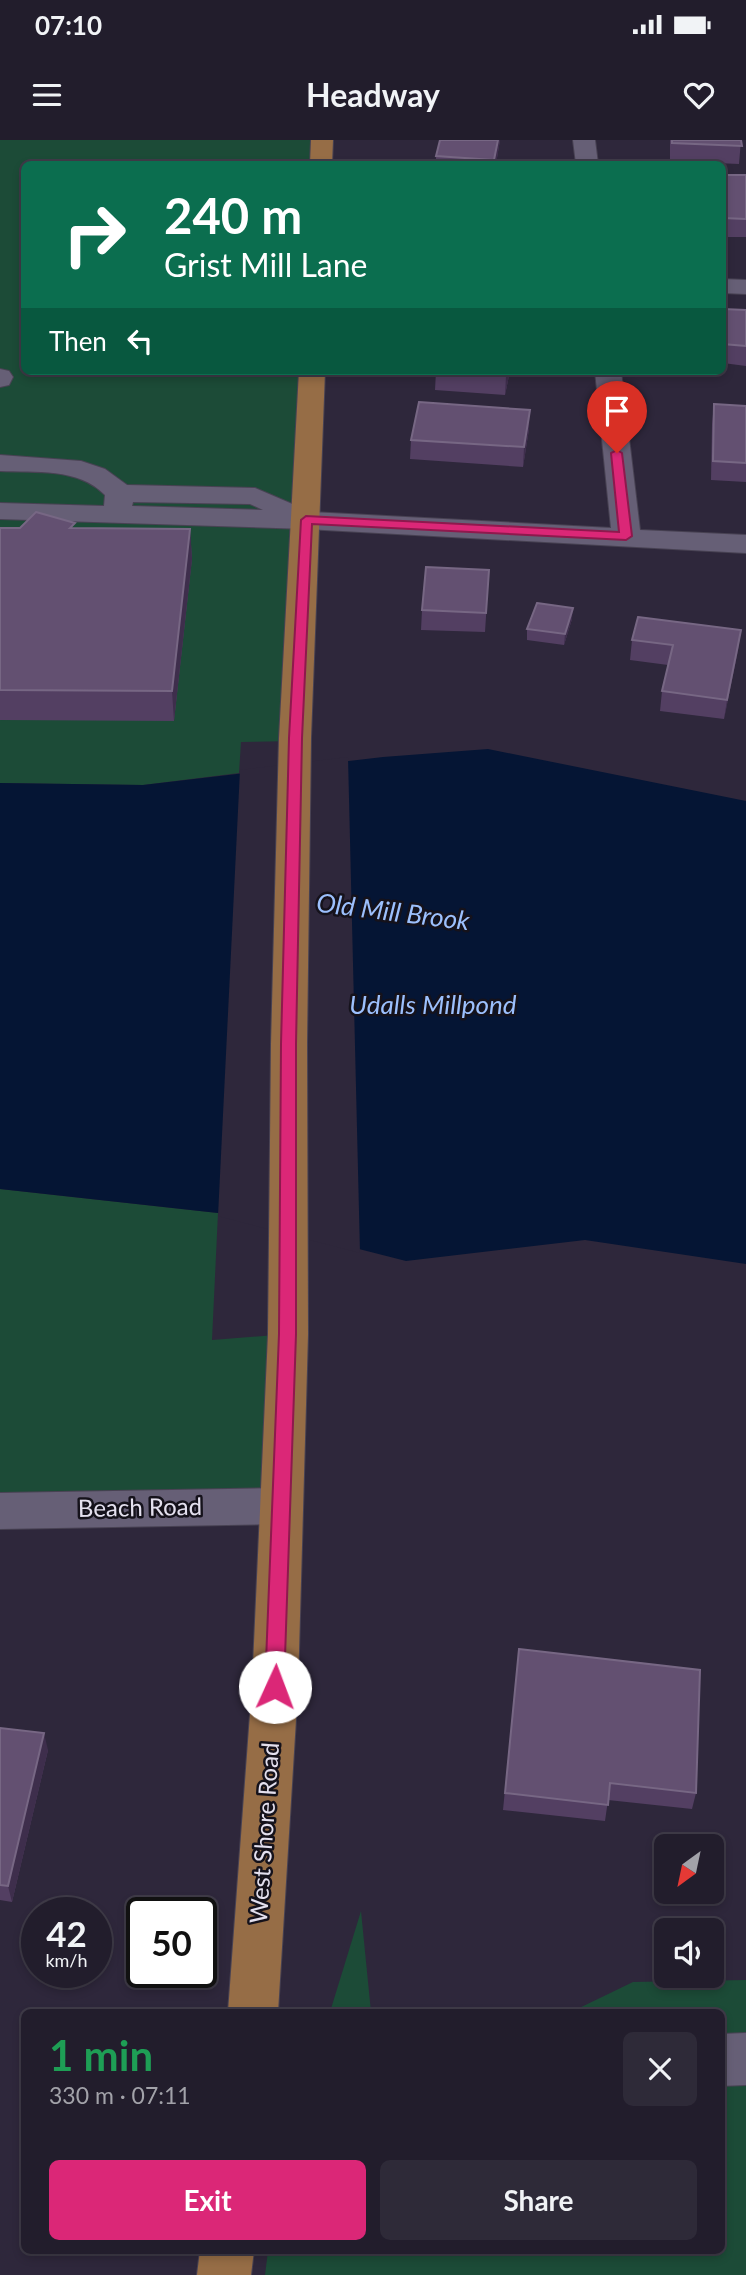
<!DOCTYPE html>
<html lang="en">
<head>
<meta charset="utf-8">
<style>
  body { margin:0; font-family:Lato,sans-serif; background:#2e2a38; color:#f1f3f6; height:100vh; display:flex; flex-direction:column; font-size:26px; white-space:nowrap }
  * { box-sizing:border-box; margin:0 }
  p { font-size:23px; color:#a2a2a9 }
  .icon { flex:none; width:38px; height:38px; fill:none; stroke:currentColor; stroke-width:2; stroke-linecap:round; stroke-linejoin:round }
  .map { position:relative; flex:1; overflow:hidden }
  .panel { position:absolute; left:21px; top:1869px; width:704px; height:245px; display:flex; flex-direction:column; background:#221d2c; border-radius:10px; box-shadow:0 4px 10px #0003,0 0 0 2px #3f3b48 }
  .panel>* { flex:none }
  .top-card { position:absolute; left:21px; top:21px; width:705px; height:214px; border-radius:10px; box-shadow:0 4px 10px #0003,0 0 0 2px #3f3b48; background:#0b6e4f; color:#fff; overflow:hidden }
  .needle { width:46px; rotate:213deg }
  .buttons { position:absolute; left:654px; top:1694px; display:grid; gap:14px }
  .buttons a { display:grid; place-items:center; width:70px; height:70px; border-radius:10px; background:#221d2c; box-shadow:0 4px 10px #0003,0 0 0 2px #3f3b48; font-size:35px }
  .speed { position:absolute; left:21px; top:1757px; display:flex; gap:14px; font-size:35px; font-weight:700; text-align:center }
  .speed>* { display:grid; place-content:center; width:91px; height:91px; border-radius:50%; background:#221d2c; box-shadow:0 4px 10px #0003,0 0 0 2px #3f3b48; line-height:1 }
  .speed small { font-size:18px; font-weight:400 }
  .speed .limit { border:4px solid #111; border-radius:10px; background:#fff; color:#111 }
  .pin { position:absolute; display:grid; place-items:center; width:60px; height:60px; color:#fff; margin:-72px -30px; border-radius:50% 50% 50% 0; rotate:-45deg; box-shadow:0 0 7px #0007 }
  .pin .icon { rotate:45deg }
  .me { position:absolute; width:77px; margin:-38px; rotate:2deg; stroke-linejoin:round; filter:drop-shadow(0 0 5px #0008) }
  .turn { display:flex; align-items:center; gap:24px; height:147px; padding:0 28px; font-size:32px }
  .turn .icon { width:91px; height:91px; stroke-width:2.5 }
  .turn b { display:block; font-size:49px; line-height:60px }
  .then { display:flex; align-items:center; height:66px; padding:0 28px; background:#0003; gap:14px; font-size:26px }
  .round { display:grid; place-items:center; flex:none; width:74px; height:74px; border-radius:10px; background:#2e2a38 }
  .head { display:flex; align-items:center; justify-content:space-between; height:119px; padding:0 28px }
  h1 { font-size:42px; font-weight:700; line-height:52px; color:#1e9e55 }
  .button { display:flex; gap:14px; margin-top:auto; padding:14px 28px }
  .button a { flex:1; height:80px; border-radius:10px; background:#db2777; color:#fff; font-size:28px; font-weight:700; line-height:80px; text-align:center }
  .button a+a { background:#2e2a38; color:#f1f3f6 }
  .status { display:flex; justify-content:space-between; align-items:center; height:49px; padding:0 35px; background:#221d2c; direction:ltr }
  .status svg { height:19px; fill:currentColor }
  header { display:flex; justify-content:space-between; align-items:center; height:91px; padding:0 28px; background:#221d2c; font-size:32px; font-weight:700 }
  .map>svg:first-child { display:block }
  .green { fill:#1c4b37 }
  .water { fill:#051534 }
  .pier { fill:#2e273b }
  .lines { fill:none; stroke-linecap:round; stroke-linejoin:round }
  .minor-casing { stroke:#484253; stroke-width:2 }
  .major-casing { stroke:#484253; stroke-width:2 }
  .minor { fill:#665f76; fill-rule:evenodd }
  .major { fill:#966d46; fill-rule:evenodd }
  .wall { fill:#533f62 }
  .shaded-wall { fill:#3e2e4c }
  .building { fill:#635071; stroke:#776784; stroke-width:2 }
  .route { fill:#db2777; stroke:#8e194d; stroke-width:2 }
  .labels { text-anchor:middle; stroke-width:5; stroke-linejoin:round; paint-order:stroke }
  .street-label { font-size:24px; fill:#e4e0ee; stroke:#15121b }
  .water-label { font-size:26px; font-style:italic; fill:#9cc0fd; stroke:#15121b }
</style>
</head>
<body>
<div class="status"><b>07:10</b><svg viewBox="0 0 49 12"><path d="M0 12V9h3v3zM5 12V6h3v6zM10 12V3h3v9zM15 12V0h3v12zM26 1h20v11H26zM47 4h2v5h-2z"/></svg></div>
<header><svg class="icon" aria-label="menu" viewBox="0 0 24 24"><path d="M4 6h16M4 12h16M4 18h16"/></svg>Headway<svg class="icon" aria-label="heart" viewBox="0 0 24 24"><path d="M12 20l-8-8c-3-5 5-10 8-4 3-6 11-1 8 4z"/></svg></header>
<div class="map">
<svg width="746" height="2135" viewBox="0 0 746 2135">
  <rect width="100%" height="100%" fill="#2e273b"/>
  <path class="green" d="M0 0H322L321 24H24V231H310L296 601 241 602 239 633 143 645 0 643Z
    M0 1049 218 1073 212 1200 288 1194 281 1366 0 1371Z
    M361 1771 371 1872H330Z
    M746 1840V2135H265L268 2111 721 2110V1872H571L633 1842Z"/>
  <path class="water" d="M488 609 746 661V1124L585 1100 406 1121 218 1073 0 1049V643L143 645 383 617Z"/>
  <path class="pier" d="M348 617 360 1113 218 1076 240 630Z"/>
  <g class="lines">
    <g class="minor-casing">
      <path id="minor" d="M573 0H595L598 24H576Z
        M723 139 746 140V154L723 153Z
        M0 229 9 231 13 237 9 245 0 247Z
        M595 231H621L640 390 746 395V413L306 389 0 379V363L104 366 105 355C78 327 35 333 0 331V315L81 321 105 329 127 345 255 348 311 372 611 388ZM133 362 250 364 263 370 132 366Z
        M281 1348 296 1353 302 1366 296 1379 281 1384 0 1389V1353Z
        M746 1893V1945L721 1946V1894Z"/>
    </g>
    <g class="major-casing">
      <path id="major" d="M311 0H333L332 24H310Z
        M299 231H325L311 598 307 904 308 1194 298 1547 278 1872H228L252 1547 268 1194 271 904 279 598Z
        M200 2110H254L251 2135H197Z"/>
    </g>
    <use href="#minor" class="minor"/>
    <use href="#major" class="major"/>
  </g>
  <path class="wall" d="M440 0H500L496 24H436V16Z
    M670 0H741L739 24 670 21Z
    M723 35H746V97H723Z
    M723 169 746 170V226L723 223Z
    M436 231H510L505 255 435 250Z
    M714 264 746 266V342L711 340 712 284Z
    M529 289 523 327 410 319 411 300Z
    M0 388 190 389 192 419 174 581 0 580Z
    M489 430 485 492 421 490 422 470Z
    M572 479 564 505 527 500V489Z
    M741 490 738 510 724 579 660 571 662 551 668 525 630 520 632 500Z
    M519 1509 696 1653 692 1669 608 1660 605 1681 503 1670Z
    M0 1588 48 1610 12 1762 0 1760Z"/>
  <path class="shaded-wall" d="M498 0H500L496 24H494Z
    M507 231H510L505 255 506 236Z
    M530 270 529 289 523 327 524 307Z
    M190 389 192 419 174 581 172 551Z
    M573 468 572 479 564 505 565 494Z
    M741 490 738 510 724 579 727 560Z
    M44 1593 48 1610 12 1762 8 1746Z"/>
  <path class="building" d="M440 0H498L494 20 436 16Z
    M672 0H741L742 6 672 3Z
    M723 35H746V79L723 78Z
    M723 169 746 170V206L723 204Z
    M437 231H507L506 236Z
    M419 262 530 270 524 307 411 300Z
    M714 264 746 266V323L713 321Z
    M36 372 75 383 70 388 190 389 172 551 0 550V388H20Z
    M426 427 489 430 486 473 422 470Z
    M537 463 573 468 565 494 527 489Z
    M638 477 741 490 727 560 662 551 673 505 632 500Z
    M519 1509 700 1530 696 1653 610 1643 608 1665 505 1653Z
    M0 1588 44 1593 8 1746 0 1745Z"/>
  <path class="route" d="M617 310 622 313 632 396 626 400 312 384 302 598 296 904V1194L284 1547 281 1553 275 1555 268 1553 265 1547 279 1194 281 904 289 598 301 380 306 376 619 392 611 313Z"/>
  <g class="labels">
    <g class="street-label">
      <text transform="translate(140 1368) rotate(-1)" y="8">Beach Road</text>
      <text transform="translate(265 1693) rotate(-86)" y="8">West Shore Road</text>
    </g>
    <g class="water-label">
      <text transform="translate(393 772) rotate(7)" y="9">Old Mill Brook</text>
      <text x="433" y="874">Udalls Millpond</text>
    </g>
  </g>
</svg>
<div class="buttons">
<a><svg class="needle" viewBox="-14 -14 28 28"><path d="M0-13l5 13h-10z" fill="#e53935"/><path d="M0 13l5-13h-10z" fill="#a2a2a9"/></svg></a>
<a><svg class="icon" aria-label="sound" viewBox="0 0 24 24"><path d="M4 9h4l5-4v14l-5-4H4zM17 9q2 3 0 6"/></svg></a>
</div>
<div class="speed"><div>42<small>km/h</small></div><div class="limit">50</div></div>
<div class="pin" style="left:617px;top:313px;background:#d93025"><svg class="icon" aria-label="arrive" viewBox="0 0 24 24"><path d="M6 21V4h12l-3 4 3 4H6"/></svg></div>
<svg class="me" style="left:275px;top:1547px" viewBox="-20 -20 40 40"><circle r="19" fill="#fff"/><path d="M0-13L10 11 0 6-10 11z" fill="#db2777"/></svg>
<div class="top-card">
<div class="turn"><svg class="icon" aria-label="right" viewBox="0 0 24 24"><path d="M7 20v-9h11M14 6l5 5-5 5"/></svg><div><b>240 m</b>Grist Mill Lane</div></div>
<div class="then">Then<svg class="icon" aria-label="left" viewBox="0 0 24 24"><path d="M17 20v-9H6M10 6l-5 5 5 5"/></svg></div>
</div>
<section class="panel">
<div class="head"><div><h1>1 min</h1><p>330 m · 07:11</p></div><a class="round"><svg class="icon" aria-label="close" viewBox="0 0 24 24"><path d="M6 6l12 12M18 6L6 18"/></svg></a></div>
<div class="button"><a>Exit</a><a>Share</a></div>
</section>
</div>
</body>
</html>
